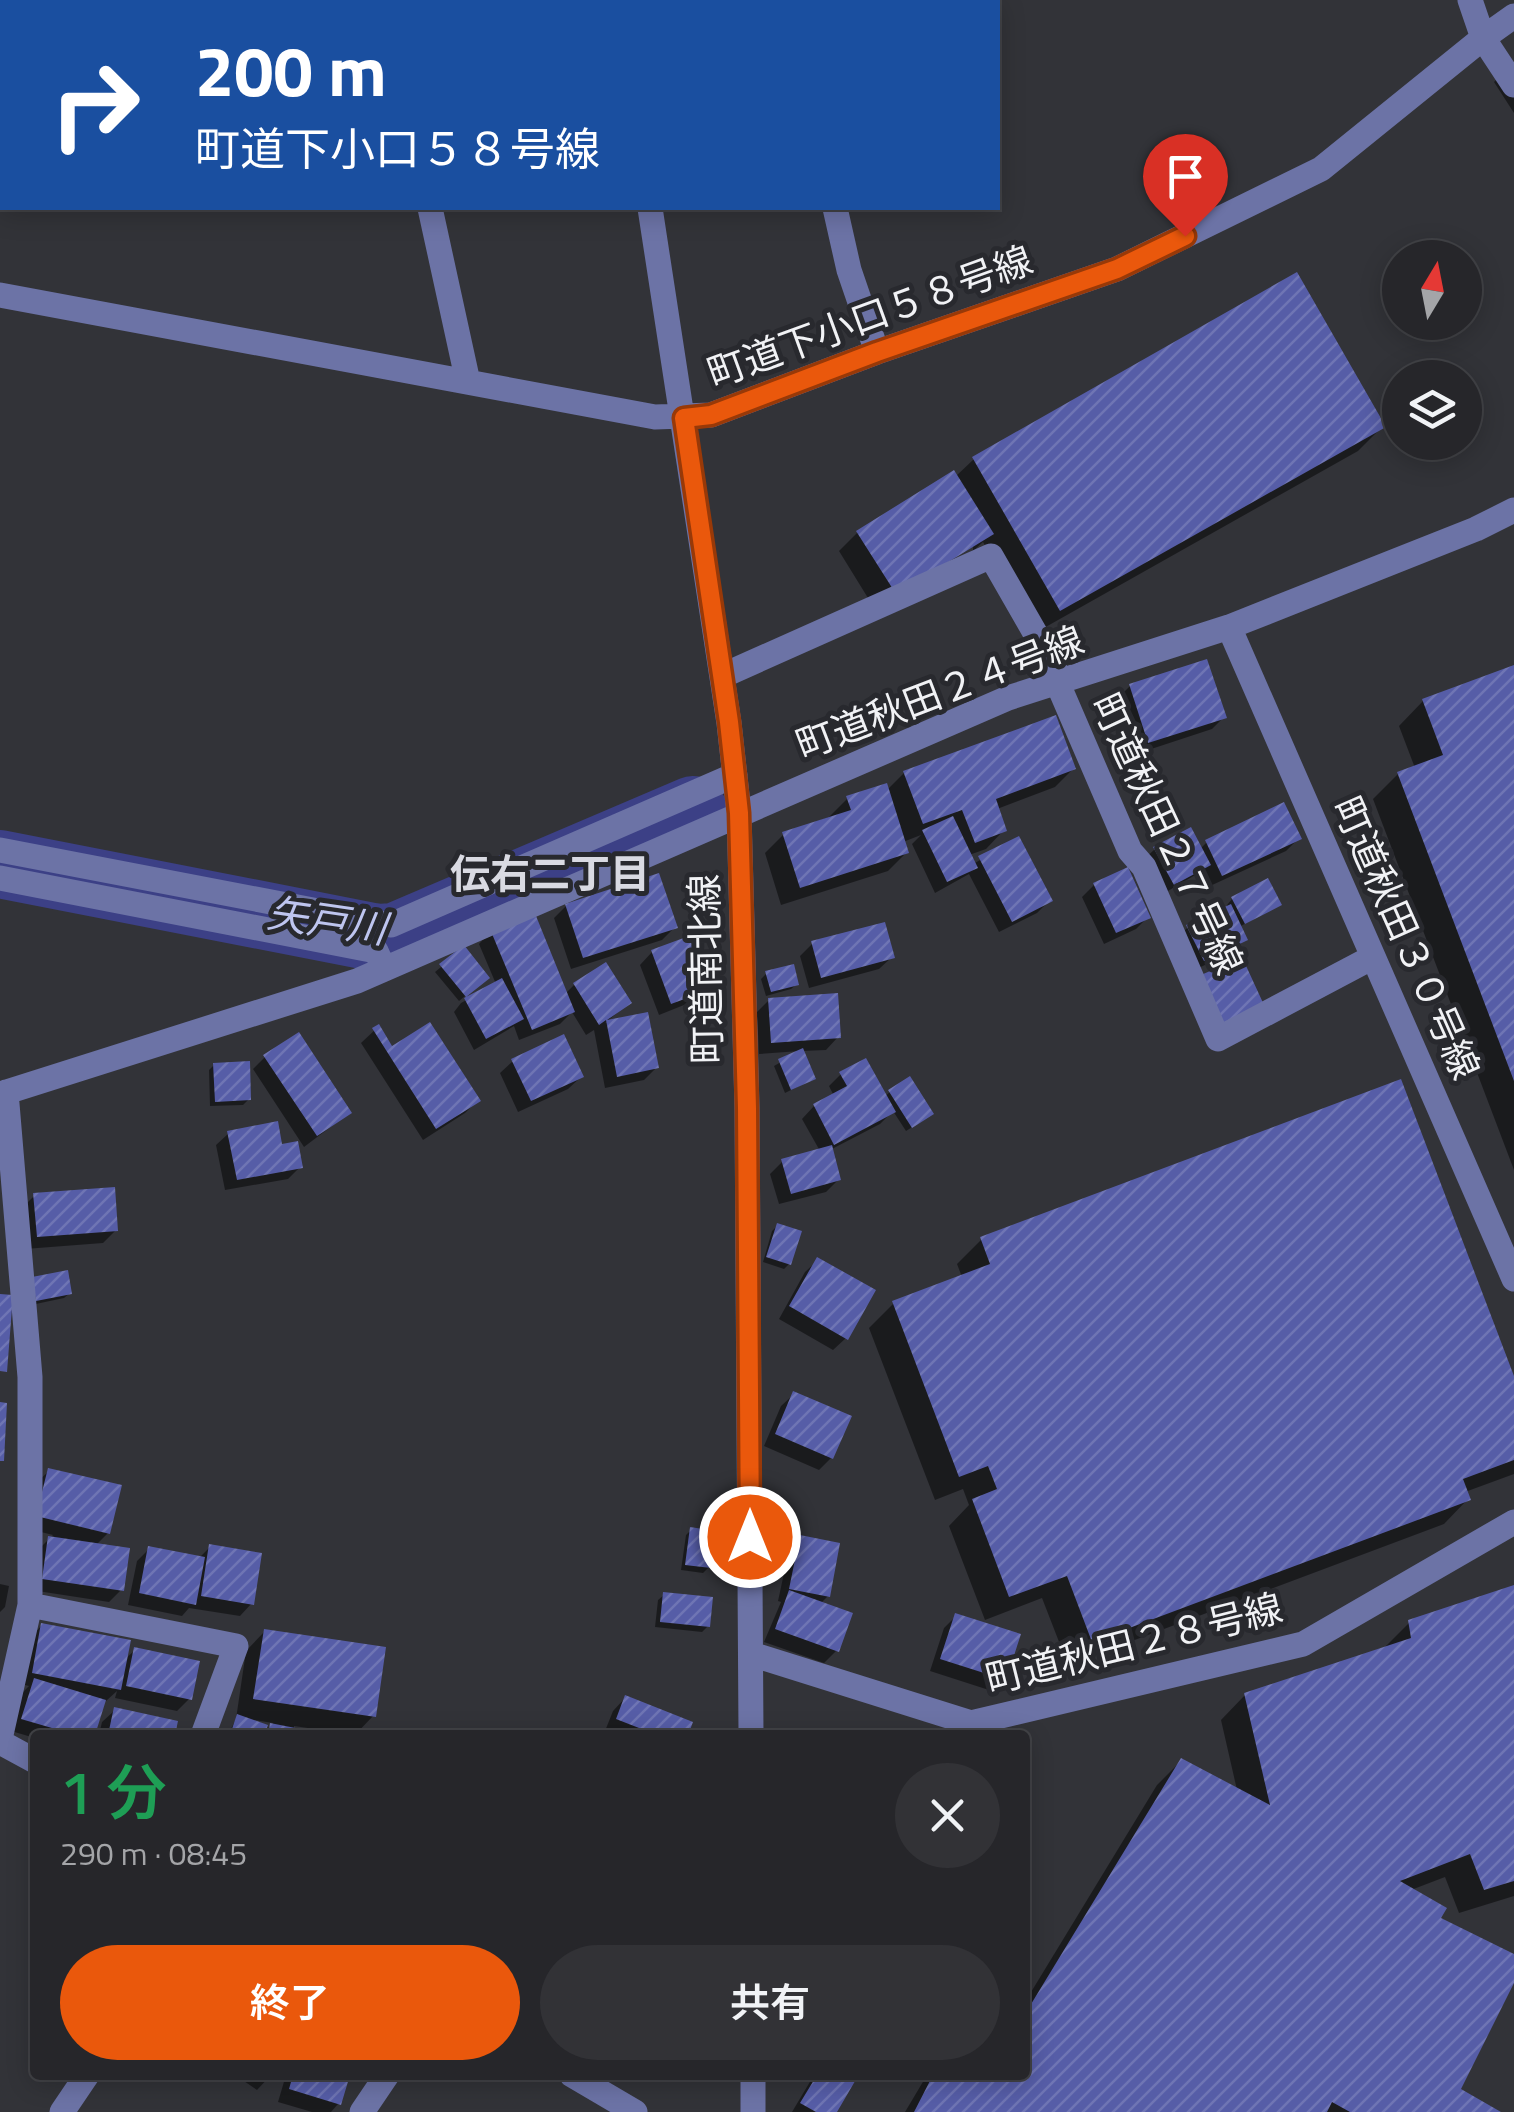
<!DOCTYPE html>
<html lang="ja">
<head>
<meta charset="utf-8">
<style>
  body { margin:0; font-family:"Titillium Web","Noto Sans JP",sans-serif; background:#323236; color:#f1f3f6; height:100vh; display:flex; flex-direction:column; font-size:38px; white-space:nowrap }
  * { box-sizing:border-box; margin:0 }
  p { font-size:32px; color:#a4a5a8 }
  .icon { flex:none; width:55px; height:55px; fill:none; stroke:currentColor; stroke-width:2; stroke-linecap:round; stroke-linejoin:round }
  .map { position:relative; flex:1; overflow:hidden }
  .sheet { position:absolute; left:30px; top:1730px; width:1000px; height:350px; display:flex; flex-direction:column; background:#26262a; border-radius:10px; box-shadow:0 5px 25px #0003,0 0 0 2px #424347 }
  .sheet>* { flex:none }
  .guide { position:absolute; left:0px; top:0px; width:1000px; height:210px; box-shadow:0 5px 25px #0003,0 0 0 2px #424347; background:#1a4fa0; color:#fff; overflow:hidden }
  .needle { width:65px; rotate:10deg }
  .buttons { position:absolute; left:1382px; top:240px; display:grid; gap:20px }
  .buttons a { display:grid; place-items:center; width:100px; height:100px; border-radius:50%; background:#26262a; box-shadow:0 5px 25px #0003,0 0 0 2px #424347; font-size:50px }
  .pin { position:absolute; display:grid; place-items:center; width:85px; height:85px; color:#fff; margin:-102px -42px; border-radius:50% 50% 50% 0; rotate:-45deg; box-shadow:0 0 10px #0007 }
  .pin .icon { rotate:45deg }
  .me { position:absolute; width:110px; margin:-55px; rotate:0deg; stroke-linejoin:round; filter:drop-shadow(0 0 8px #0008) }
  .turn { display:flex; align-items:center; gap:35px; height:210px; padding:0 30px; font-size:45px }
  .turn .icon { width:130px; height:130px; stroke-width:2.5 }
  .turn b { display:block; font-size:70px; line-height:85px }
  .round { display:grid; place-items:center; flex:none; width:105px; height:105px; border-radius:52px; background:#323236 }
  .head { display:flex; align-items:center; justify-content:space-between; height:170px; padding:0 30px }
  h1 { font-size:60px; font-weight:600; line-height:75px; color:#1e9e55 }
  .primary-button { display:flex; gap:20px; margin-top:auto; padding:20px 30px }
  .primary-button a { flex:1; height:115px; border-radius:60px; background:#ea580c; color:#fff; font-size:40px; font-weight:600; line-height:115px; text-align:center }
  .primary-button a+a { background:#323236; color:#f1f3f6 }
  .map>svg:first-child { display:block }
  .shadow { fill:#0007; fill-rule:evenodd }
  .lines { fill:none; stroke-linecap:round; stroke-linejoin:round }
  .river { stroke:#3c4086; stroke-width:68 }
  .building { fill:url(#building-hatch) }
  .minor { stroke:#6c73a6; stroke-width:25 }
  .route-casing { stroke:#983908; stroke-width:25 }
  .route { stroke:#ea580c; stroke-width:18 }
  .labels { text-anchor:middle; stroke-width:10; stroke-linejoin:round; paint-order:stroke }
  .street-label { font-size:38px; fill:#f1f2f5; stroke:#28292e }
  .neighbourhood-label { font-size:40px; font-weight:bold; fill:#d9dae2; stroke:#28292e }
  .water-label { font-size:40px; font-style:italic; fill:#bec5ef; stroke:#28292e }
</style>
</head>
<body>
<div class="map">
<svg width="1514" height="2112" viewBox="0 0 1514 2112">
  <defs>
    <pattern id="building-hatch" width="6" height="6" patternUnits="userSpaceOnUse" patternTransform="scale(2.5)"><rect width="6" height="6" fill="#565da7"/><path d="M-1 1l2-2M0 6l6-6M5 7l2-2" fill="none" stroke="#6f75b4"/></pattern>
  </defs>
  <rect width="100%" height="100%" fill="#323338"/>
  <path class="shadow" d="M315 0H443L444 2H315Z
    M1514 62V113L1494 82Z
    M1383 426 1358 451 1035 633 983 542 972 552 876 611 839 551 857 533 955 477 974 459ZM973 544V550L887 603Z
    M1514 667V1170L1373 799 1398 774 1415 768 1399 726 1423 701Z
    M1130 686 1224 717 1212 729 1136 754 1118 698Z
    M1073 769 1055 787 997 809 1004 830 986 849 969 855 973 864 1018 839 1050 900 1037 913 999 932 969 874 935 893 912 844 921 835 903 842 907 852 888 871 781 905 765 853 784 834 829 817 848 798 887 790 904 773Z
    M1299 838 1286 851 1210 886 1202 871 1161 895 1142 861 1155 849H1200L1207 842Z
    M1267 882 1279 905 1239 927 1245 939 1233 952 1192 971 1176 939 1188 927 1228 908 1227 905 1232 899Z
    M1094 885 1148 917 1136 929 1104 944 1082 897Z
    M566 906 675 927 662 940 571 969 554 918Z
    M491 931 565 994 574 985 629 1003 605 1023 646 1015 656 1068 644 1080 605 1088 594 1030 586 1035 572 1012 560 1024 519 1040 514 1026 474 1050 454 1012 461 1003 496 984 479 944Z
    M812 944 892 957 879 969 809 988 800 956Z
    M463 949 481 983 459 1001 435 972Z
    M652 952 706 989 694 1001 659 1015 640 965Z
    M766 974 797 984 791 989 766 996 761 979Z
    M769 1000 838 1037 826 1050 802 1051 813 1079 785 1093 774 1066 800 1051 759 1054 757 1012Z
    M378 1027 391 1049 478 1100 465 1113 423 1140 361 1043Z
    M265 1057 349 1113 304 1147 253 1069Z
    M513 1061 581 1077 568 1089 518 1112 500 1073Z
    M214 1065 249 1099 243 1105 210 1106 209 1070Z
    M841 1074 884 1097 890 1092 925 1119 906 1131 893 1111 880 1124 830 1150 838 1180 826 1192 779 1204 770 1174 782 1162 820 1151 802 1119 814 1106 834 1096 829 1086Z
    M229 1133 280 1146 300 1167 288 1179 225 1190 216 1145Z
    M35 1195 116 1230 103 1243 25 1249 22 1208Z
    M778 1225 789 1264 784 1269 763 1262 772 1231Z
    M982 1239 1514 1383V1474L1465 1492 1468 1499 1444 1524 1068 1665 1042 1598 985 1620 949 1526 969 1505 963 1489 935 1500 869 1328 894 1303 962 1277 957 1264Z
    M818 1260 846 1338 833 1350 779 1319 805 1272Z
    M27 1285 70 1293 64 1298 31 1305Z
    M794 1394 831 1458 819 1470 764 1446 781 1406Z
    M49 1471 108 1533 96 1545 122 1589 109 1602 31 1590 37 1551 53 1535 25 1528 36 1483Z
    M691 1530 709 1567 703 1573 681 1570 686 1535Z
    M801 1538 828 1596 820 1604 836 1651 824 1663 764 1642 781 1602 778 1601 789 1550Z
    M210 1547 252 1603 240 1616 189 1608 182 1616 128 1605 137 1561 149 1549 199 1558Z
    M0 1584 9 1586 5 1607 0 1612Z
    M1514 1588V1896L1459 1913 1445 1877 1411 1890 1437 1919 1514 1957V1978L1458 2090 1496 2112H905L927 2075H973L978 2078 980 2075H1025V2002L1157 1785 1181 1761 1237 1790 1221 1720 1245 1695 1385 1647 1409 1623Z
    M664 1595 708 1626 702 1632 655 1627 658 1600Z
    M956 1616 1004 1679 992 1691 930 1671 944 1628Z
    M42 1625 124 1660 135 1650 190 1698 177 1711 115 1698 117 1691 106 1701H103L93 1735H35V1738L11 1731 22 1693 29 1686 21 1684 30 1638Z
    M264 1632 373 1716 355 1735 294 1726V1730L317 1735H228L236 1719 246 1651ZM254 1720 273 1723 262 1735Z
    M625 1698 685 1735H615L605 1731 613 1711Z
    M115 1710 172 1735H99L102 1722Z
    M235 2075H271L257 2090Z
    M286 2075H348L338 2104 331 2112H312L278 2102Z
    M814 2075 855 2077 834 2112H792Z"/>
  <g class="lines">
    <path class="river" d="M0 864 378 938 395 937 693 810"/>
  </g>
  <path class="building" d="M1297 272 1386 427 1060 611 972 457Z
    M954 470 994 534 896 594 856 531Z
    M1207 659 1227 718 1148 743 1129 684Z
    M1514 665V1081L1397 772 1443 755 1422 699Z
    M1056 715 1076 769 996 799 1007 831 975 843 962 810 923 824 903 771Z
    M887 783 909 853 800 888 782 832 851 810 846 796Z
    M1284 802 1302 839 1222 876 1205 840Z
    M953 816 978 868 947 882 922 830Z
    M1191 827 1211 865 1174 885 1153 847Z
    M1019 836 1053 901 1012 922 978 856Z
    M1128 867 1151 918 1116 933 1093 883Z
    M659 873 678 928 583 958 565 904Z
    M1268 878 1282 905 1245 924 1231 897Z
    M1231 904 1248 940 1204 961 1186 925Z
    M534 911 575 1012 532 1030 490 929Z
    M885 922 895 958 821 978 811 941Z
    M689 936 709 990 671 1004 651 950Z
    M464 945 490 978 466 997 439 964Z
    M1242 957 1264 1005 1223 1024 1201 975Z
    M606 962 632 1003 607 1020 648 1012 659 1068 617 1077 606 1020 599 1025 573 983Z
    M794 964 799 985 771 992 765 971Z
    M502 978 524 1019 486 1039 464 998Z
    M838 993 841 1038 771 1043 768 998Z
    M430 1022 481 1101 436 1129 372 1028 379 1024 392 1046Z
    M299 1032 352 1113 317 1136 263 1055Z
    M564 1034 584 1077 531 1101 511 1059Z
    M803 1048 816 1079 791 1090 778 1059Z
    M866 1058 896 1112 834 1145 813 1104 847 1086 839 1072Z
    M250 1061 251 1100 215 1102 213 1063Z
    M910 1076 934 1114 912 1128 888 1090Z
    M1401 1079 1514 1376V1460L1463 1479 1471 1500 1092 1642 1067 1576 1009 1597 972 1499 997 1489 988 1466 959 1477 892 1301 990 1264 980 1237Z
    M278 1121 282 1144 298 1141 303 1168 237 1180 227 1131Z
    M832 1145 841 1180 791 1194 781 1159Z
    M115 1187 118 1231 37 1237 33 1193Z
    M777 1223 802 1231 791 1265 766 1257Z
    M817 1257 876 1290 848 1340 789 1306Z
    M68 1270 72 1294 36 1301 32 1277Z
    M0 1294 13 1295 7 1372 0 1371Z
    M793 1391 852 1416 833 1459 775 1434Z
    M0 1402 7 1403 4 1461H0Z
    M48 1468 122 1485 110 1534 36 1516Z
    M690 1527 716 1531 711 1568 685 1565Z
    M800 1535 840 1543 830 1597 789 1589Z
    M48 1536 130 1548 124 1591 42 1579Z
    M209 1544 262 1553 254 1605 201 1596Z
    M148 1546 205 1557 196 1605 139 1593Z
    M1514 1585V1881L1484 1890 1470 1854 1400 1881 1447 1908 1441 1918 1514 1954V1983L1461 2089 1501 2112H1350L1332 2102 1327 2112H914L933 2075H978L985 2079 988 2075H1025V2014L1181 1758 1270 1805 1244 1693 1411 1638 1408 1620Z
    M789 1590 853 1613 839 1652 775 1629Z
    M663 1592 713 1597 710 1627 660 1622Z
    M955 1613 1021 1634 1006 1680 940 1659Z
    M41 1623 131 1640 121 1690 32 1673Z
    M264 1629 386 1647 376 1717 253 1699Z
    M134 1647 200 1661 192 1700 126 1686Z
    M34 1678 106 1700 95 1735H76L21 1719Z
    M625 1695 693 1722 688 1735H657L616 1719Z
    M114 1707 178 1721 175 1735H108Z
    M237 1714 268 1725 264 1735H230Z
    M270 1723 321 1733 320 1735H268Z
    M293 2075H350L341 2105 289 2089Z
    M817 2075 858 2076 837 2112H816L800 2103Z"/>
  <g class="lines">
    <path class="minor" d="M295 0 296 2
      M597 0 598 2
      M799 2V0
      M1514 16 1483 38 1514 85
      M430 208 468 382
      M650 208 729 723 739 813 747 1108 751 1735
      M835 208 849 270 877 352
      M0 295 655 417 711 415 877 352 1117 269 1321 169 1483 38 1470 0
      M1229 627 1514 1279
      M722 676 991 556 1054 666 1058 684 1130 851 1144 867 1218 1039 1373 957
      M0 850 391 925 735 775
      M0 878 376 951 384 969
      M0 1094 357 981 1008 698 1229 627 1476 529 1514 510
      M30 1605 236 1646 203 1735
      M751 1654 971 1723 1303 1644 1514 1522
      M0 1739 30 1605V1377L6 1092
      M0 1742 35 1761
      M572 2075 635 2112
      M62 2112 87 2075
      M362 2112 387 2075
      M753 2112V2075"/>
  </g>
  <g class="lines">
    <g class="route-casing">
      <path id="route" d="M750 1537 747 1108 739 813 729 722 684 418 711 415 877 352 1117 269 1185 236"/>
    </g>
    <use href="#route" class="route"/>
  </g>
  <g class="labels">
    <g class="street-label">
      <text transform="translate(870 317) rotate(-20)" y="13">町道下小口５８号線</text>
      <text transform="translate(940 693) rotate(-21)" y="13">町道秋田２４号線</text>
      <text transform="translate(1167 834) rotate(65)" y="13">町道秋田２７号線</text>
      <text transform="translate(1406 938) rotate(66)" y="13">町道秋田３０号線</text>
      <text transform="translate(706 969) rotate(-91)" y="13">町道南北線</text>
      <text transform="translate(1134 1644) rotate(-14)" y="13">町道秋田２８号線</text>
    </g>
    <g class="neighbourhood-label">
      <text x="550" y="888">伝右二丁目</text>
    </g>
    <g class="water-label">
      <text transform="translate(327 921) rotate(8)" y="14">矢戸川</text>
    </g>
  </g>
</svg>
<div class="buttons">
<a><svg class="needle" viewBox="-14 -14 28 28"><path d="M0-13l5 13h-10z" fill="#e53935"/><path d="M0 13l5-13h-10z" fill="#a4a5a8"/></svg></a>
<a><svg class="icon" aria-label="layers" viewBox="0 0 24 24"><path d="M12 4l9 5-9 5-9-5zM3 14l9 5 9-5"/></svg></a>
</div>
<div class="pin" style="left:1185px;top:236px;background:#d93025"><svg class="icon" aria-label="arrive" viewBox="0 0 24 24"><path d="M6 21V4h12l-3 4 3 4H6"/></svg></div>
<svg class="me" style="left:750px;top:1537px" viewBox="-20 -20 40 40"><circle r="17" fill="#ea580c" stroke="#fff" stroke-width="3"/><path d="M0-11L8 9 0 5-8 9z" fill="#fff"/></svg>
<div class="guide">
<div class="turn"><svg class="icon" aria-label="right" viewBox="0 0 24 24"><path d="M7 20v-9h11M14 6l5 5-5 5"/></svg><div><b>200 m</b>町道下小口５８号線</div></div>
</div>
<section class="sheet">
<div class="head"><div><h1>1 分</h1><p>290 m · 08:45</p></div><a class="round"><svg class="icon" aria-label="close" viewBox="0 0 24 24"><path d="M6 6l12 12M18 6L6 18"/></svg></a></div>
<div class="primary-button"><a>終了</a><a>共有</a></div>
</section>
</div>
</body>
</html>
